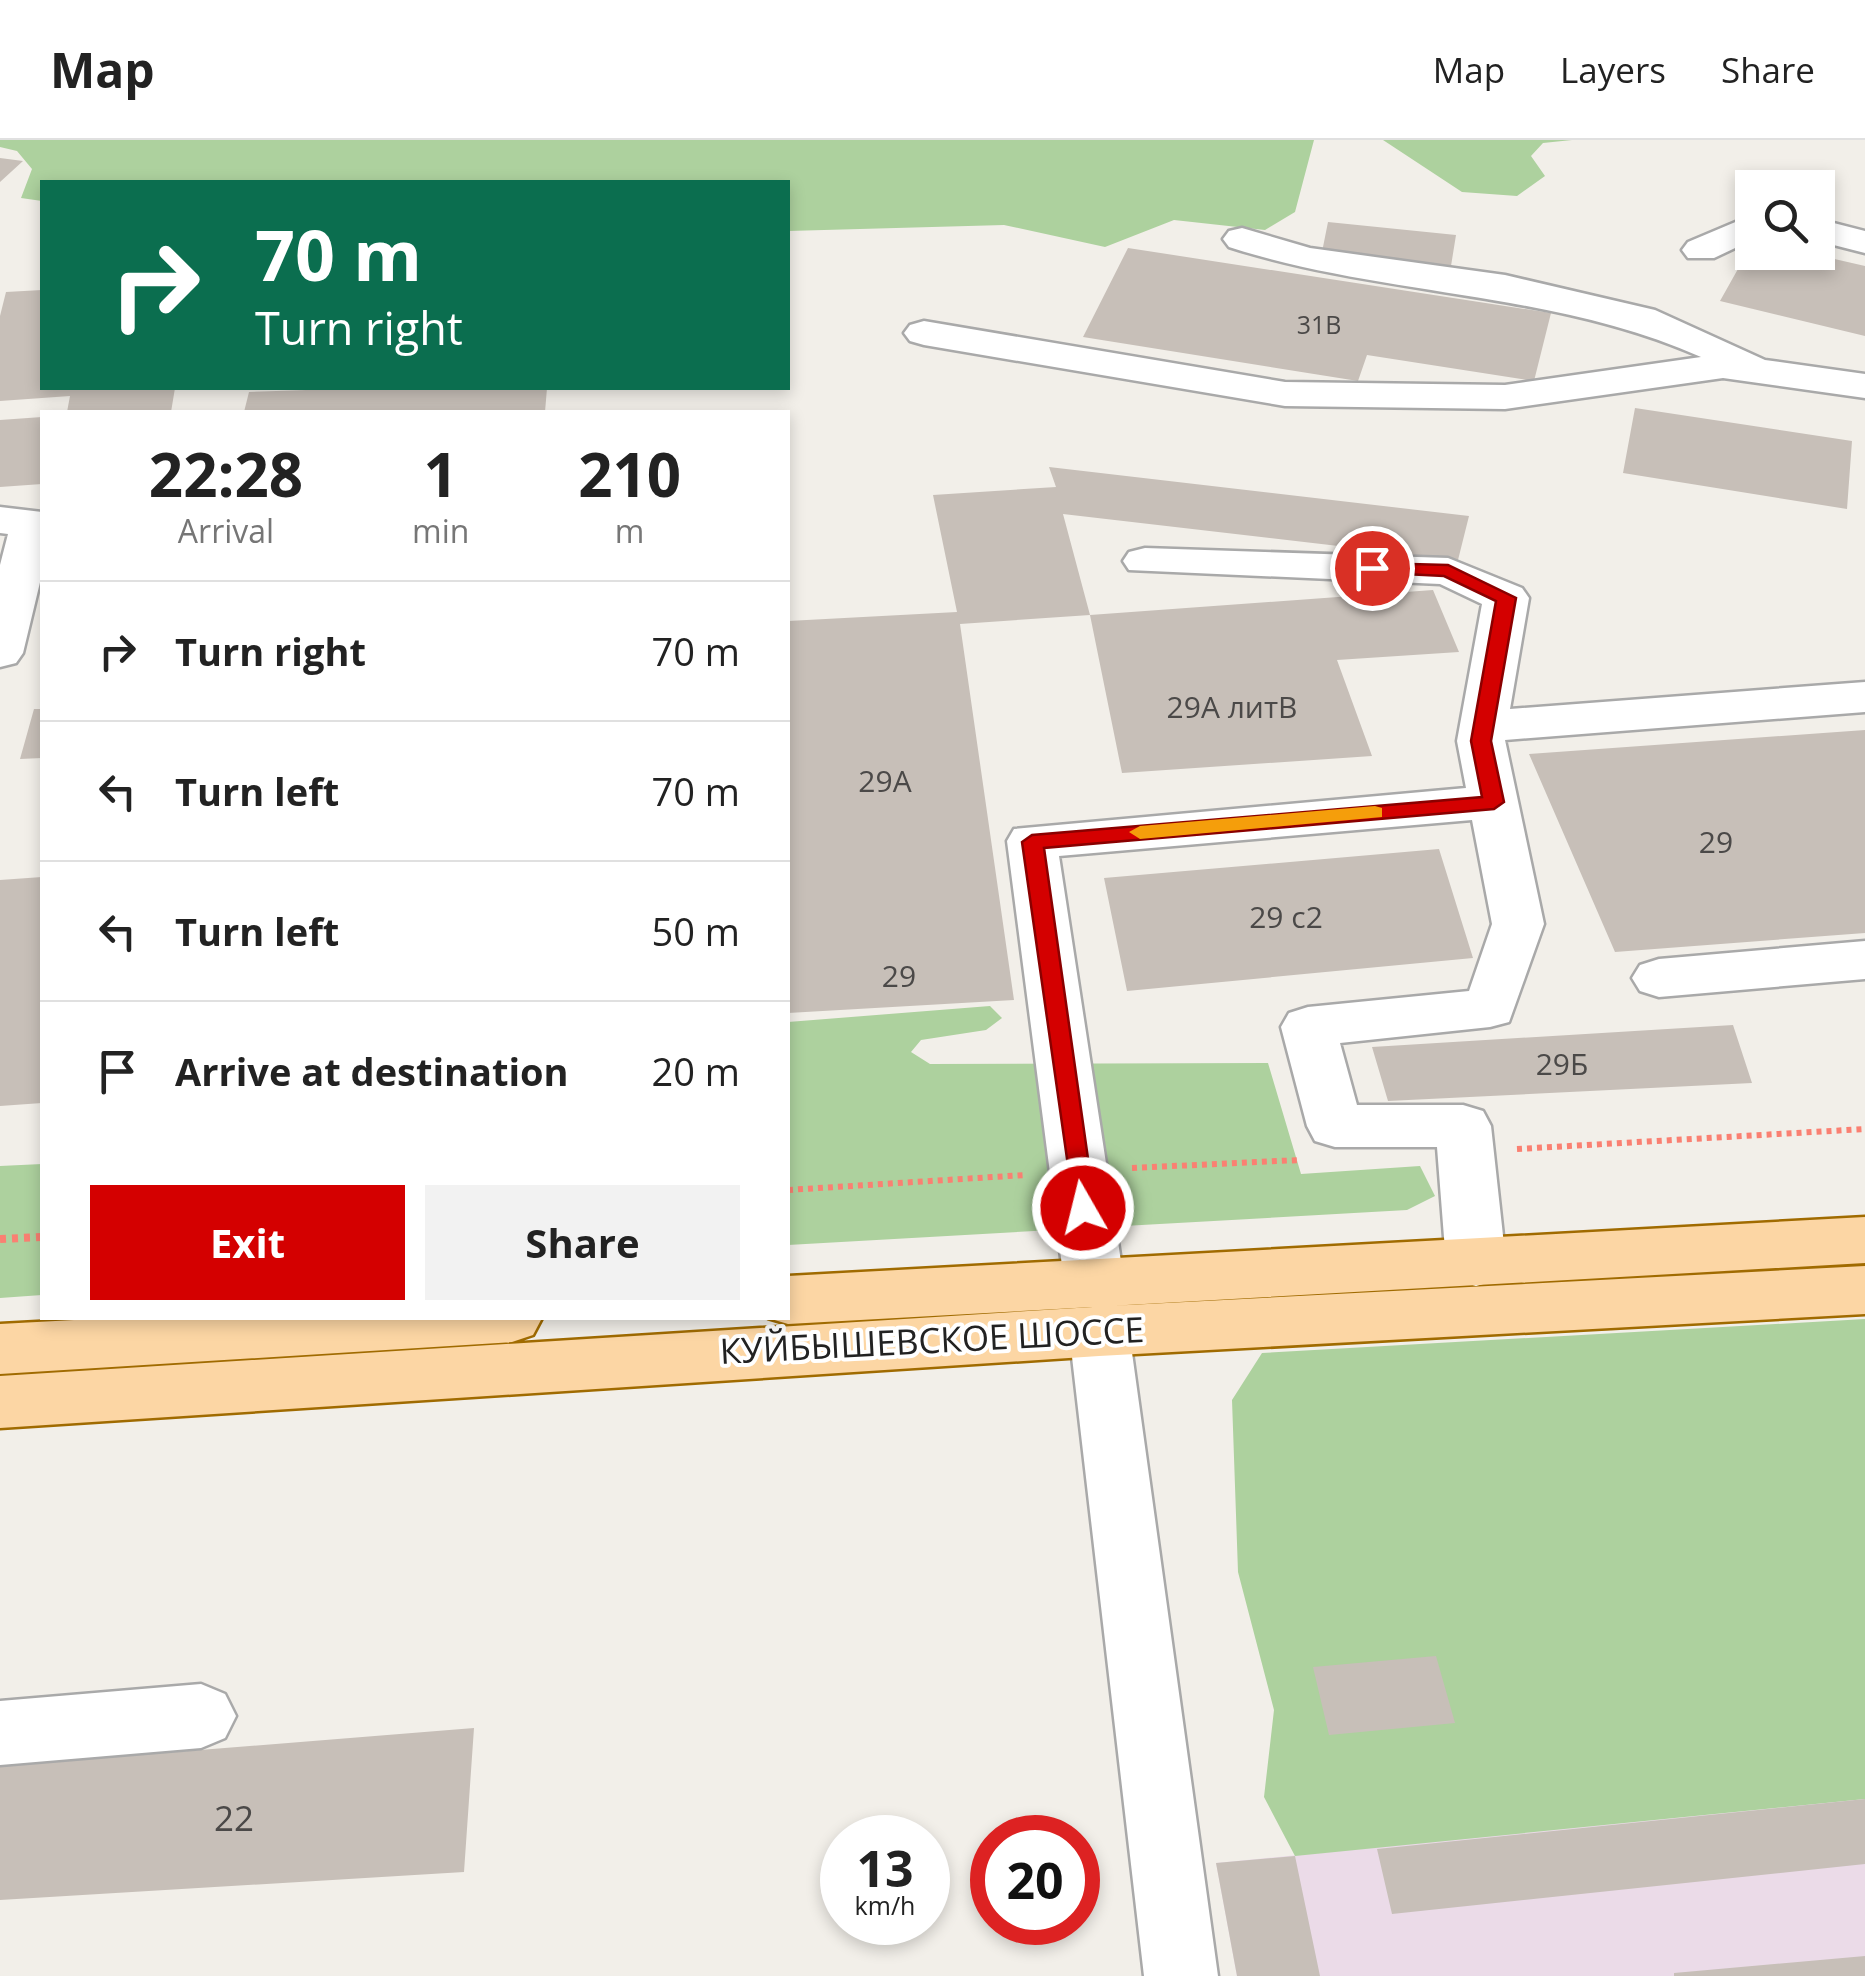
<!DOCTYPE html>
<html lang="en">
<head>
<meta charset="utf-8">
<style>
  body { margin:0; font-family:"Open Sans",sans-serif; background:#f2f2f2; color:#222; height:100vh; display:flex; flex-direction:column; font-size:38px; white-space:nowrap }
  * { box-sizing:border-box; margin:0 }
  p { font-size:32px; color:#767676 }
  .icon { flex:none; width:55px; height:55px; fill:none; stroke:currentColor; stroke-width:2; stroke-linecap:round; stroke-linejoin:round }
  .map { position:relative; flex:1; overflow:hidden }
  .details { position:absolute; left:40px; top:270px; width:750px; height:910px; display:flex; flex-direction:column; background:#fff; border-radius:0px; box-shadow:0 5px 15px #0003 }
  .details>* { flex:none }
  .top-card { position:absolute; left:40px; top:40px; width:750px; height:210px; border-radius:0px; box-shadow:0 5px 15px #0003; background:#0b6e4f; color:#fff; overflow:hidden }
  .controls { position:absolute; left:1735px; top:30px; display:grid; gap:20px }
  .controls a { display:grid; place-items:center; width:100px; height:100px; border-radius:0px; background:#fff; box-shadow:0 5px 15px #0003; font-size:50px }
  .speed { position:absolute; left:820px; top:1675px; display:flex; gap:20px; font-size:50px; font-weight:700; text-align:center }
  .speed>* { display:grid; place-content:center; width:130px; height:130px; border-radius:50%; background:#fff; box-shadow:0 5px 15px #0003; line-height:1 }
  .speed small { font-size:25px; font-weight:400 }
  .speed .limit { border:15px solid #d22; background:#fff; color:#111 }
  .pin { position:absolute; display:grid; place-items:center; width:85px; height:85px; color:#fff; margin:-42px; border:5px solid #fff; border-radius:50%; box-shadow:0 2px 10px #0007 }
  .me { position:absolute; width:110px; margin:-55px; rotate:352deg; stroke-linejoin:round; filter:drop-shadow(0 0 8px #0008) }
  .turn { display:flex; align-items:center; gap:35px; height:210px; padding:0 50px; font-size:45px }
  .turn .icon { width:130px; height:130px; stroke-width:2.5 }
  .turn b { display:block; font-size:70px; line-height:85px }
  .eta { display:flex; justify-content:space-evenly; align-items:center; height:170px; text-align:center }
  .eta b { font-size:60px; font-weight:700; line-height:70px }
  .action { display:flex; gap:20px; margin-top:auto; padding:20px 50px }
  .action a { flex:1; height:115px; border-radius:0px; background:#d40000; color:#fff; font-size:40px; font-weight:700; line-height:115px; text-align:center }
  .action a+a { background:#f2f2f2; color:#222 }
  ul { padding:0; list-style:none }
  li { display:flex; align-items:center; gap:30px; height:140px; padding:0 50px; border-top:2px solid #e0e0e0 }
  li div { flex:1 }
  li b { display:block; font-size:38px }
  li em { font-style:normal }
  header { display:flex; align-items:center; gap:60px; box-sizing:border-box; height:140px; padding:0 50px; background:#fff; border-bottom:2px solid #e0e0e0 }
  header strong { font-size:48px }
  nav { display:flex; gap:55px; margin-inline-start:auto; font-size:35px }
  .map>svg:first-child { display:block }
  .industrial { fill:#ebdbe8 }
  .forest { fill:#add19e }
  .building { fill:#c7bfb8 }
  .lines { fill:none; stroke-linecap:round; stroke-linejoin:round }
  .minor-casing { stroke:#a9a9a9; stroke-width:5 }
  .major-casing { stroke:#a06b00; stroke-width:5 }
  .path-far1 { stroke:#fa8072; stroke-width:6; stroke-dasharray:5 5; stroke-linecap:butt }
  .path { stroke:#fa8072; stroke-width:8; stroke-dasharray:6 6; stroke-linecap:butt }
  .minor { fill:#fff; fill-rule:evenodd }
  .major { fill:#fcd6a4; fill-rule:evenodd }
  .route { fill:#d40000; stroke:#8a0000; stroke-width:2.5 }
  .slow { fill:#f59e0b }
  .labels { text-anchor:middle; stroke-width:8; stroke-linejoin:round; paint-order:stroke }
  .far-number-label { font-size:25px; fill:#4b4948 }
  .number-label { font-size:30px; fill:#4b4948 }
  .street-label { font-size:35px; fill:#222; stroke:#fff }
  .near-number-label { font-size:35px; fill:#4b4948 }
</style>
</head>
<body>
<header>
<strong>Map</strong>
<nav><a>Map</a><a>Layers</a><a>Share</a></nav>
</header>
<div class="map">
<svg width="1865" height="1836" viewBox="0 0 1865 1836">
  <rect width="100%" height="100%" fill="#f2efe9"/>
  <path class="industrial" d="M1865 1659V1836H1237L1216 1723Z"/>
  <path class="forest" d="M0 0H1314L1295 72 1265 90 1174 80 1105 107 1004 85 788 91V42H42V61L21 58 32 29 17 11 0 7Z
    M1383 0H1572L1543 3 1531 16 1545 36 1517 56 1462 52Z
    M990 866 1002 878 986 890 921 900 911 912 930 924 1268 923 1301 1034 1420 1026 1435 1056 1407 1070 788 1105V882Z
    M42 1024V1155L0 1158V1026Z
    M1865 1179V1659L1295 1716 1264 1657 1274 1570 1238 1432 1232 1260 1262 1213Z"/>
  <path class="building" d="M0 18 23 21 0 42Z
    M1328 82 1456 95 1451 126 1322 112Z
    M1752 104V112H1804L1865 126V196L1720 161Z
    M1128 108 1551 173 1534 241 1367 215 1358 241 1083 197Z
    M42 150V248H175L171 272H67L70 256 0 261V176L6 152Z
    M366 248H547L545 272H244L249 252Z
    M1635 268 1852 301 1847 369 1623 333Z
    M42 277V344L0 347V280Z
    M1049 327 1469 376 1458 420 1063 374 1090 475 1433 450 1459 512 1337 520 1372 616 1122 633 1090 475 960 484 1014 860 788 873V481L957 472 933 355 1056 347Z
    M34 569H42V618L20 619Z
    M1865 590V793L1615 812 1529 614Z
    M1439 709 1473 818 1127 851 1104 738Z
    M42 737V963L0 966V740Z
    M1733 885 1752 943 1388 961 1372 907Z
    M1436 1516 1455 1583 1329 1595 1313 1527Z
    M474 1588 464 1732 0 1760V1626Z
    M1865 1659V1724L1392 1774 1377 1709Z
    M1295 1716 1320 1836H1237L1216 1723Z
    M1865 1816V1836H1674V1833Z"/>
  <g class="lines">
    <g class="minor-casing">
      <path id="minor" d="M1752 75V100L1714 118H1688L1682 110 1688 102Z
        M1818 79 1865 91V113L1818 101Z
        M1242 88 1310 108 1505 135 1655 170 1765 220 1865 234V258L1723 238 1505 269 1285 266 924 205 910 201 904 193 910 185 924 181 1285 242 1505 245 1701 217C1550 150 1384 157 1229 107L1223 99 1229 91Z
        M0 367 42 372V434L23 513 16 523 0 527V425L8 394 0 393Z
        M1145 408 1448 418 1522 448 1529 458 1510 569 1865 542V572L1505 600 1544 784 1509 882 1490 887 1340 903 1357 965H1463L1483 971 1491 986 1506 1123 1497 1140 1476 1146 1455 1140 1446 1123 1437 1007H1335L1315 1001 1307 986 1281 887 1289 873 1308 867 1469 851 1492 784 1472 680 1059 716 1124 1141 1115 1158 1094 1165 1073 1158 1064 1141 1007 701 1014 689 1466 648 1457 601 1482 464 1440 444 1129 430 1123 421 1129 412Z
        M1865 801V839L1659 857 1640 851 1632 838 1640 825 1659 819Z
        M1099 1166 1121 1174 1129 1191 1218 1836H1144L1069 1191 1077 1174Z
        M201 1544 225 1554 236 1576 225 1598 201 1608 0 1625V1561Z"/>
    </g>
    <g class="major-casing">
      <path id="major" d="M1865 1077V1123L1109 1166 1865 1126V1174L1099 1216 0 1288V1236L1093 1167 788 1184 768 1178H788V1136Z
        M111 1178H542L533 1195 512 1202 0 1234V1184Z"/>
    </g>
    <path class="path-far1" d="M1517 1009 1865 989
      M1132 1028 1300 1020
      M788 1050 1025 1035"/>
    <path class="path" d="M0 1099 42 1097"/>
    <use href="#minor" class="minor"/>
    <use href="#major" class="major"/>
  </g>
  <path class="route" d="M1372 423 1448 425 1516 458 1491 601 1504 662 1494 669 1044 708 1095 1068 1092 1075H1075L1022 702 1032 695 1482 657 1471 601 1496 461 1444 436 1365 432V425Z"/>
  <path class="slow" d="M1375 666 1382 668V677L1140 699 1129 692 1140 686Z"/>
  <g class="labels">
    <g class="far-number-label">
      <text x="1319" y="194">31В</text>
    </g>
    <g class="number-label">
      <text x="1232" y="578">29А литВ</text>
      <text x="885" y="652">29А</text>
      <text x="1716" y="713">29</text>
      <text x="1286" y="788">29 с2</text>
      <text x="899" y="847">29</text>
      <text x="1562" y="935">29Б</text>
    </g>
    <g class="street-label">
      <text transform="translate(932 1201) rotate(-3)" y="12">КУЙБЫШЕВСКОЕ ШОССЕ</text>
    </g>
    <g class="near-number-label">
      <text x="234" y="1691">22</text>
    </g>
  </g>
</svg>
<div class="controls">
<a><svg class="icon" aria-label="search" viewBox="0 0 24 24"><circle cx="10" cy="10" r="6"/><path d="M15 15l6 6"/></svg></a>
</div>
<div class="speed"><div>13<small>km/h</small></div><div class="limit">20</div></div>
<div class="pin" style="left:1372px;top:428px;background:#d93025"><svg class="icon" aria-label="arrive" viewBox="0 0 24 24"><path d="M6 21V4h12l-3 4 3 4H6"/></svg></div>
<svg class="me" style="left:1083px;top:1068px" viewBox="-20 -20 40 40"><circle r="17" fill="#d40000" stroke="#fff" stroke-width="3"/><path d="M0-11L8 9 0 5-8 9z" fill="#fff"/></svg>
<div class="top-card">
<div class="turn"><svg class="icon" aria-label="right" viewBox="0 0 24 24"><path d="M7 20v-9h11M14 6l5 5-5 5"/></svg><div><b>70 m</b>Turn right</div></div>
</div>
<section class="details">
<div class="eta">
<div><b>22:28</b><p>Arrival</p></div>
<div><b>1</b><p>min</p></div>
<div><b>210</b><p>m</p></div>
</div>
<ul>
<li><svg class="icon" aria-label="right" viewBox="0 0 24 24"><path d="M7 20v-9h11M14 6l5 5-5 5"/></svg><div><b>Turn right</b></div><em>70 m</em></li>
<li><svg class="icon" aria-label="left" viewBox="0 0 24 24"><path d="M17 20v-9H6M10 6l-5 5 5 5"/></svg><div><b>Turn left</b></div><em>70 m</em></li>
<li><svg class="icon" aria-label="left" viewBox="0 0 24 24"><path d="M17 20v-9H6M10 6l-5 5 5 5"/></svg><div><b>Turn left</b></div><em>50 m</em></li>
<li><svg class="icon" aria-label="arrive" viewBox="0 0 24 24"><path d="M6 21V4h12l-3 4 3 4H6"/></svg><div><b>Arrive at destination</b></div><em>20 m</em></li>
</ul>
<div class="action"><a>Exit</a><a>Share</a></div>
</section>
</div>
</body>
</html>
